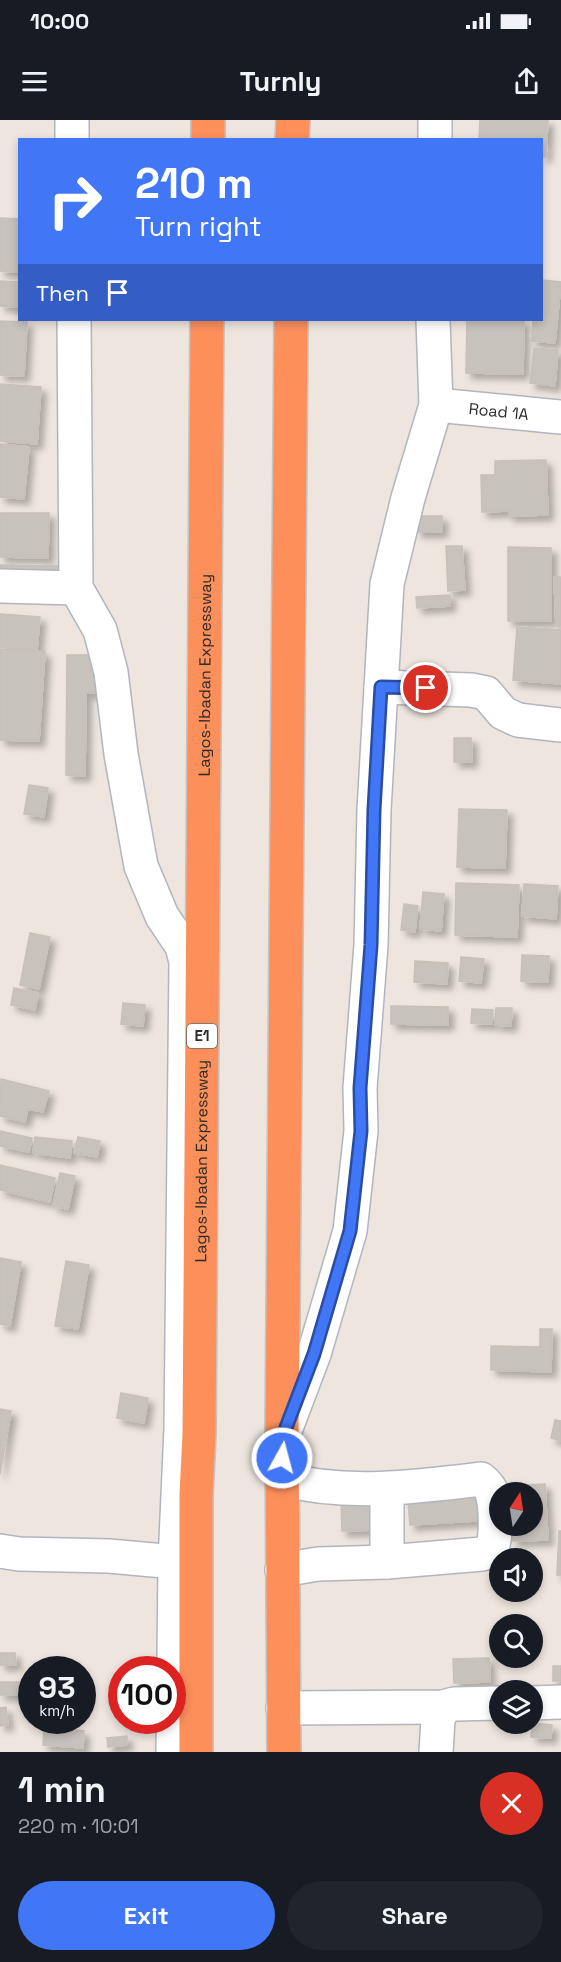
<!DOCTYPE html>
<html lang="en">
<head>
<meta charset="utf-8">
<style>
  body { margin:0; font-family:"Space Grotesk",sans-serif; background:#20242c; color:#f1f3f6; height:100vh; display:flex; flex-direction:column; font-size:22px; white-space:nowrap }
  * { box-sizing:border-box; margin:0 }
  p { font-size:20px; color:#9ea1a6 }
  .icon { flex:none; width:33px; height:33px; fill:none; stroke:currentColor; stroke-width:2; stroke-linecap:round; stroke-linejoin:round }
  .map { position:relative; height:1632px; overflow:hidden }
  .drawer { display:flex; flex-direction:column; background:#171b24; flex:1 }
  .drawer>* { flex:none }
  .top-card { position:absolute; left:18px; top:18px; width:525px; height:183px; border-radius:0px; box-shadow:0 3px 9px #0003; background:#4176f7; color:#fff; overflow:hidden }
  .needle { width:39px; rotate:12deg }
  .tools { position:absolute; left:489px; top:1362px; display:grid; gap:12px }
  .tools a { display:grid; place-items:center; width:54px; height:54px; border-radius:50%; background:#171b24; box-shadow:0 3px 9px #0003; font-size:30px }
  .speed { position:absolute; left:18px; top:1536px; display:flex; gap:12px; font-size:30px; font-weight:700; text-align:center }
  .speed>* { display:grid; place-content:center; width:78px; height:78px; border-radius:50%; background:#171b24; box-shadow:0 3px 9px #0003; line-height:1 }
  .speed small { font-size:15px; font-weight:400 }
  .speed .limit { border:9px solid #d22; background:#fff; color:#111 }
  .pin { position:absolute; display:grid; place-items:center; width:51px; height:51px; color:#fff; margin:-26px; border:3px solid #fff; border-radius:50%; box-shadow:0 2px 6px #0007 }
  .me { position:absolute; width:66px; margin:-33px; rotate:7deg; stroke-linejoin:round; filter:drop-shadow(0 0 4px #0008) }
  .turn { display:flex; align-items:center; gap:21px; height:126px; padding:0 18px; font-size:27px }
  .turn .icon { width:78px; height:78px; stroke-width:2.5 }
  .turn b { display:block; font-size:42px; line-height:51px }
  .then { display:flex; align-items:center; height:57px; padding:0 18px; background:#0003; gap:12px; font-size:22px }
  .round { display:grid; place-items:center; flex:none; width:63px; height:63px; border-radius:32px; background:#20242c }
  .overview { display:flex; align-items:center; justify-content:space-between; height:102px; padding:0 18px }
  h1 { font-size:36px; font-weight:600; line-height:45px }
  .action { display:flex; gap:12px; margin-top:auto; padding:12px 18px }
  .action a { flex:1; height:69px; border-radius:36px; background:#4176f7; color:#fff; font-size:24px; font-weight:600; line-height:69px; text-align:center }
  .action a+a { background:#20242c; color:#f1f3f6 }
  .status { display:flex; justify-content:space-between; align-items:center; height:42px; padding:0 30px; background:#171b24; direction:ltr }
  .status svg { height:16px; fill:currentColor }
  header { display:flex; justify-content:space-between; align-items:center; height:78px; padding:0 18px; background:#171b24; font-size:27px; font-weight:600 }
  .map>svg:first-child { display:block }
  .building { fill:#c8c2bd; stroke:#c8c0b7; stroke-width:1.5; filter:url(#shadow) }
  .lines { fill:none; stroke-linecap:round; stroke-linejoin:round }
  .minor-casing { stroke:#b1b5bf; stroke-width:36 }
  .highway-casing { stroke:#c4c4c4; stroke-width:36 }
  .minor { stroke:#fff; stroke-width:33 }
  .highway { stroke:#fc8f5a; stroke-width:33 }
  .route-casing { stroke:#2a4da1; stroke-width:15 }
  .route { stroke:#4176f7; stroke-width:10 }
  .labels { text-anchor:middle; stroke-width:5; stroke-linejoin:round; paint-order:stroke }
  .shield { fill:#fff; stroke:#6b6b6b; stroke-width:1.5 }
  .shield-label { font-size:15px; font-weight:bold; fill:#2b2b2b }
  .street-label { font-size:16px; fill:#2b2b2b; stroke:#fff }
</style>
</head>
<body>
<div class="status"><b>10:00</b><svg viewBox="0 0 49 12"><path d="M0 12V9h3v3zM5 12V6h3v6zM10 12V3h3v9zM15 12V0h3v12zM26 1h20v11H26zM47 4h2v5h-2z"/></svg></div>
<header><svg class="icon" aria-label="menu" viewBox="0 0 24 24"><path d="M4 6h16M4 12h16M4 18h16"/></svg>Turnly<svg class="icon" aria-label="share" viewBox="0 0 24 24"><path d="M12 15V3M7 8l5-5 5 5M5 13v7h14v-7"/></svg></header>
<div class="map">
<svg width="561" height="1632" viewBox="0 0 561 1632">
  <defs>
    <filter id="shadow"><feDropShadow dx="5.5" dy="5.5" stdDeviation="3" flood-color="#0004"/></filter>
  </defs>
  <rect width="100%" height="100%" fill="#ede5de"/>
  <path class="building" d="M480 0H548L546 37H542V20H479Z
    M0 98 20 99V152L0 151Z
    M542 160 561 162 555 223 531 221 533 200H542Z
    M0 161 20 162V187L0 186Z
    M467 200H524L523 254 466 253Z
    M0 201 27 202 24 256 0 255Z
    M534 228 558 230 555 266 530 263Z
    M0 264 41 267 37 324 0 321Z
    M0 324 29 327 24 379 0 377Z
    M546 340 548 395 509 396V391L482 392 481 355H495V341Z
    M0 393H49L48 438 0 437Z
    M417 396H442V412H416Z
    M446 426H462L465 470 448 471Z
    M508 427 551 428V501H508Z
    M0 445 61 446V459L0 457Z
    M554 457H561V506H556Z
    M450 475V486L417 488 416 477Z
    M0 494 40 497 37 530 0 527Z
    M517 507 561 510V564L513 560Z
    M0 529 45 532 39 621 0 620Z
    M67 535H98V573H86L85 656 66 655Z
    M454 618H471L472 642H454Z
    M29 665 48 668 44 697 24 694Z
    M459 689 507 690 505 748 457 747Z
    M456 763 519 765 517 817 455 815Z
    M524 764 558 766 556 799 522 796Z
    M423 772 444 774 441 811 420 809Z
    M404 784 418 786 415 812 401 810Z
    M30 813 50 817 39 869 20 865Z
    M522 835 549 836 548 862 521 861Z
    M461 837 484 839 481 863 459 861Z
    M415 841 448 843 447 864 414 862Z
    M14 868 38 873 35 890 11 885Z
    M123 883 145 885 143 906 121 904Z
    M391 886 448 887V905L391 904Z
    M496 888H512L511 906 495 905Z
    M472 889 493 890 492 904 471 903Z
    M1 959 49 971 43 992 28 989 25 1002 0 996Z
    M0 1011 32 1018 29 1032 0 1026Z
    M35 1017 72 1021 70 1038 33 1033Z
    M78 1017 100 1021 97 1037 74 1033Z
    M0 1045 55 1058 50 1082 0 1070Z
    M60 1053 75 1056 68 1089 53 1086Z
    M0 1138 21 1142 10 1206 0 1204Z
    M66 1141 89 1145 78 1209 55 1206Z
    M540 1209H552L551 1252 491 1250V1226L540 1227Z
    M121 1273 148 1278 144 1303 117 1298Z
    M0 1289 11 1291 0 1354Z
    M555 1300 561 1301V1321L551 1318Z
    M545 1364 548 1420 513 1421 512 1406H532V1372H511L510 1366Z
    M489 1375 491 1400 410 1405 408 1382Z
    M376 1378 377 1410 342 1411 341 1379Z
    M559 1411H561V1455H557Z
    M0 1533H15L16 1545H0Z
    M489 1538 490 1562 454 1563 453 1539Z
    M553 1546H561V1561H553Z
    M0 1562H28V1575H0Z
    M6 1587 8 1605 0 1606V1588Z
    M532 1603 552 1605 551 1618 531 1617Z
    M44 1607 84 1611 83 1628 43 1625Z
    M127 1616V1625L108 1627 107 1618Z"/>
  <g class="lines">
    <g class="minor-casing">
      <g id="minor">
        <path d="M72 0V20"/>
        <path d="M435 20V0"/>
        <path d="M74 200 76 468 100 510 111 552 121 634 141 746 162 796 182 826 186 842 181 1309 175 1442 173 1632"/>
        <path id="s1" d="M436 285 561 297"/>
        <path d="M0 466 76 468"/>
        <path d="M381 567 471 570 486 573 503 593 518 600 561 605"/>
        <path d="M283 1316 314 1234 350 1111 361 1011 360 968 371 825 374 690 387 464 408 378 436 285 433 200"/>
        <path d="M0 1431 19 1434 109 1436 175 1442"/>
        <path d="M387 1442V1369"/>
        <path d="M282 1450 318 1444 387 1442 482 1434 491 1430C497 1419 496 1386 492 1373 490 1367 486 1363 481 1359 416 1367 346 1376 282 1359"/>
        <path d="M532 1583 561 1582"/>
        <path d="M283 1588 443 1587 454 1584 500 1583"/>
        <path d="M436 1632 438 1600 443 1587"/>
      </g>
    </g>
    <g class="highway-casing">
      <g id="highway">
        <path d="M208 20V0"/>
        <path d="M292 20 293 0"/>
        <path id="s2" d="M196 1632V1375L199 1314 207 200"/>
        <path d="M284 1632 282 1318 291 200"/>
      </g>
    </g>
    <use href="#minor" class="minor"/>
    <use href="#highway" class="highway"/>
  </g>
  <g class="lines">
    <g class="route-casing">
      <path id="route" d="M282 1338V1318L314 1234 350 1111 361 1011 360 968 371 825 374 690 381 567 426 568"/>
    </g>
    <use href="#route" class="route"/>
  </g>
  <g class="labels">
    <rect class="shield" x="187" y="904" width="30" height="24" rx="4.5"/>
    <g class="shield-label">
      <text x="202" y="921">E1</text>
    </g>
    <g class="street-label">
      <text dy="6" stroke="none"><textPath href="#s1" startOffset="63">Road 1A</textPath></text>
      <text dy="6" stroke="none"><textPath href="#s2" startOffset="1077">Lagos-Ibadan Expressway</textPath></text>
      <text dy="6" stroke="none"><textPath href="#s2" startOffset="591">Lagos-Ibadan Expressway</textPath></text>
    </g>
  </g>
</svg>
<div class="tools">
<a><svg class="needle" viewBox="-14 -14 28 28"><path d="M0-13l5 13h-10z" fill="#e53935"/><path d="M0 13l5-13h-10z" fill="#9ea1a6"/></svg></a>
<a><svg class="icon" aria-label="sound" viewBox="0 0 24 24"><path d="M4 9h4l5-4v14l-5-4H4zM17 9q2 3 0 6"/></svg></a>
<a><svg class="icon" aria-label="search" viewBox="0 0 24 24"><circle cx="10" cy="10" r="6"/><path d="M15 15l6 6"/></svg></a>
<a><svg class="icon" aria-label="layers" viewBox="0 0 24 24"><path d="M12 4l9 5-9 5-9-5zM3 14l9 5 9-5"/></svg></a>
</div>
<div class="speed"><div>93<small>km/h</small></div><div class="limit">100</div></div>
<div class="pin" style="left:426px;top:568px;background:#d93025"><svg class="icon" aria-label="arrive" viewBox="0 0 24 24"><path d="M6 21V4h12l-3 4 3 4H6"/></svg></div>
<svg class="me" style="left:282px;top:1338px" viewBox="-20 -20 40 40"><circle r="17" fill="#4176f7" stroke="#fff" stroke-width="3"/><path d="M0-11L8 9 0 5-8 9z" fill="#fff"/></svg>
<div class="top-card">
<div class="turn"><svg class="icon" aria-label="right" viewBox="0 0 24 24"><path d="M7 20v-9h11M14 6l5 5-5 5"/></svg><div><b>210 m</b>Turn right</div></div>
<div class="then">Then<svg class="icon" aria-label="arrive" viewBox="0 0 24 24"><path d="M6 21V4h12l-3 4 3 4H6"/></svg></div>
</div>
</div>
<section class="drawer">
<div class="overview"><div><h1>1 min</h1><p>220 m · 10:01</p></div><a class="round" style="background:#d93025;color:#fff"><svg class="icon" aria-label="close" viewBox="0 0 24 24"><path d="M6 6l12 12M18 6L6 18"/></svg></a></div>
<div class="action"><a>Exit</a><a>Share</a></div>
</section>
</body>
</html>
